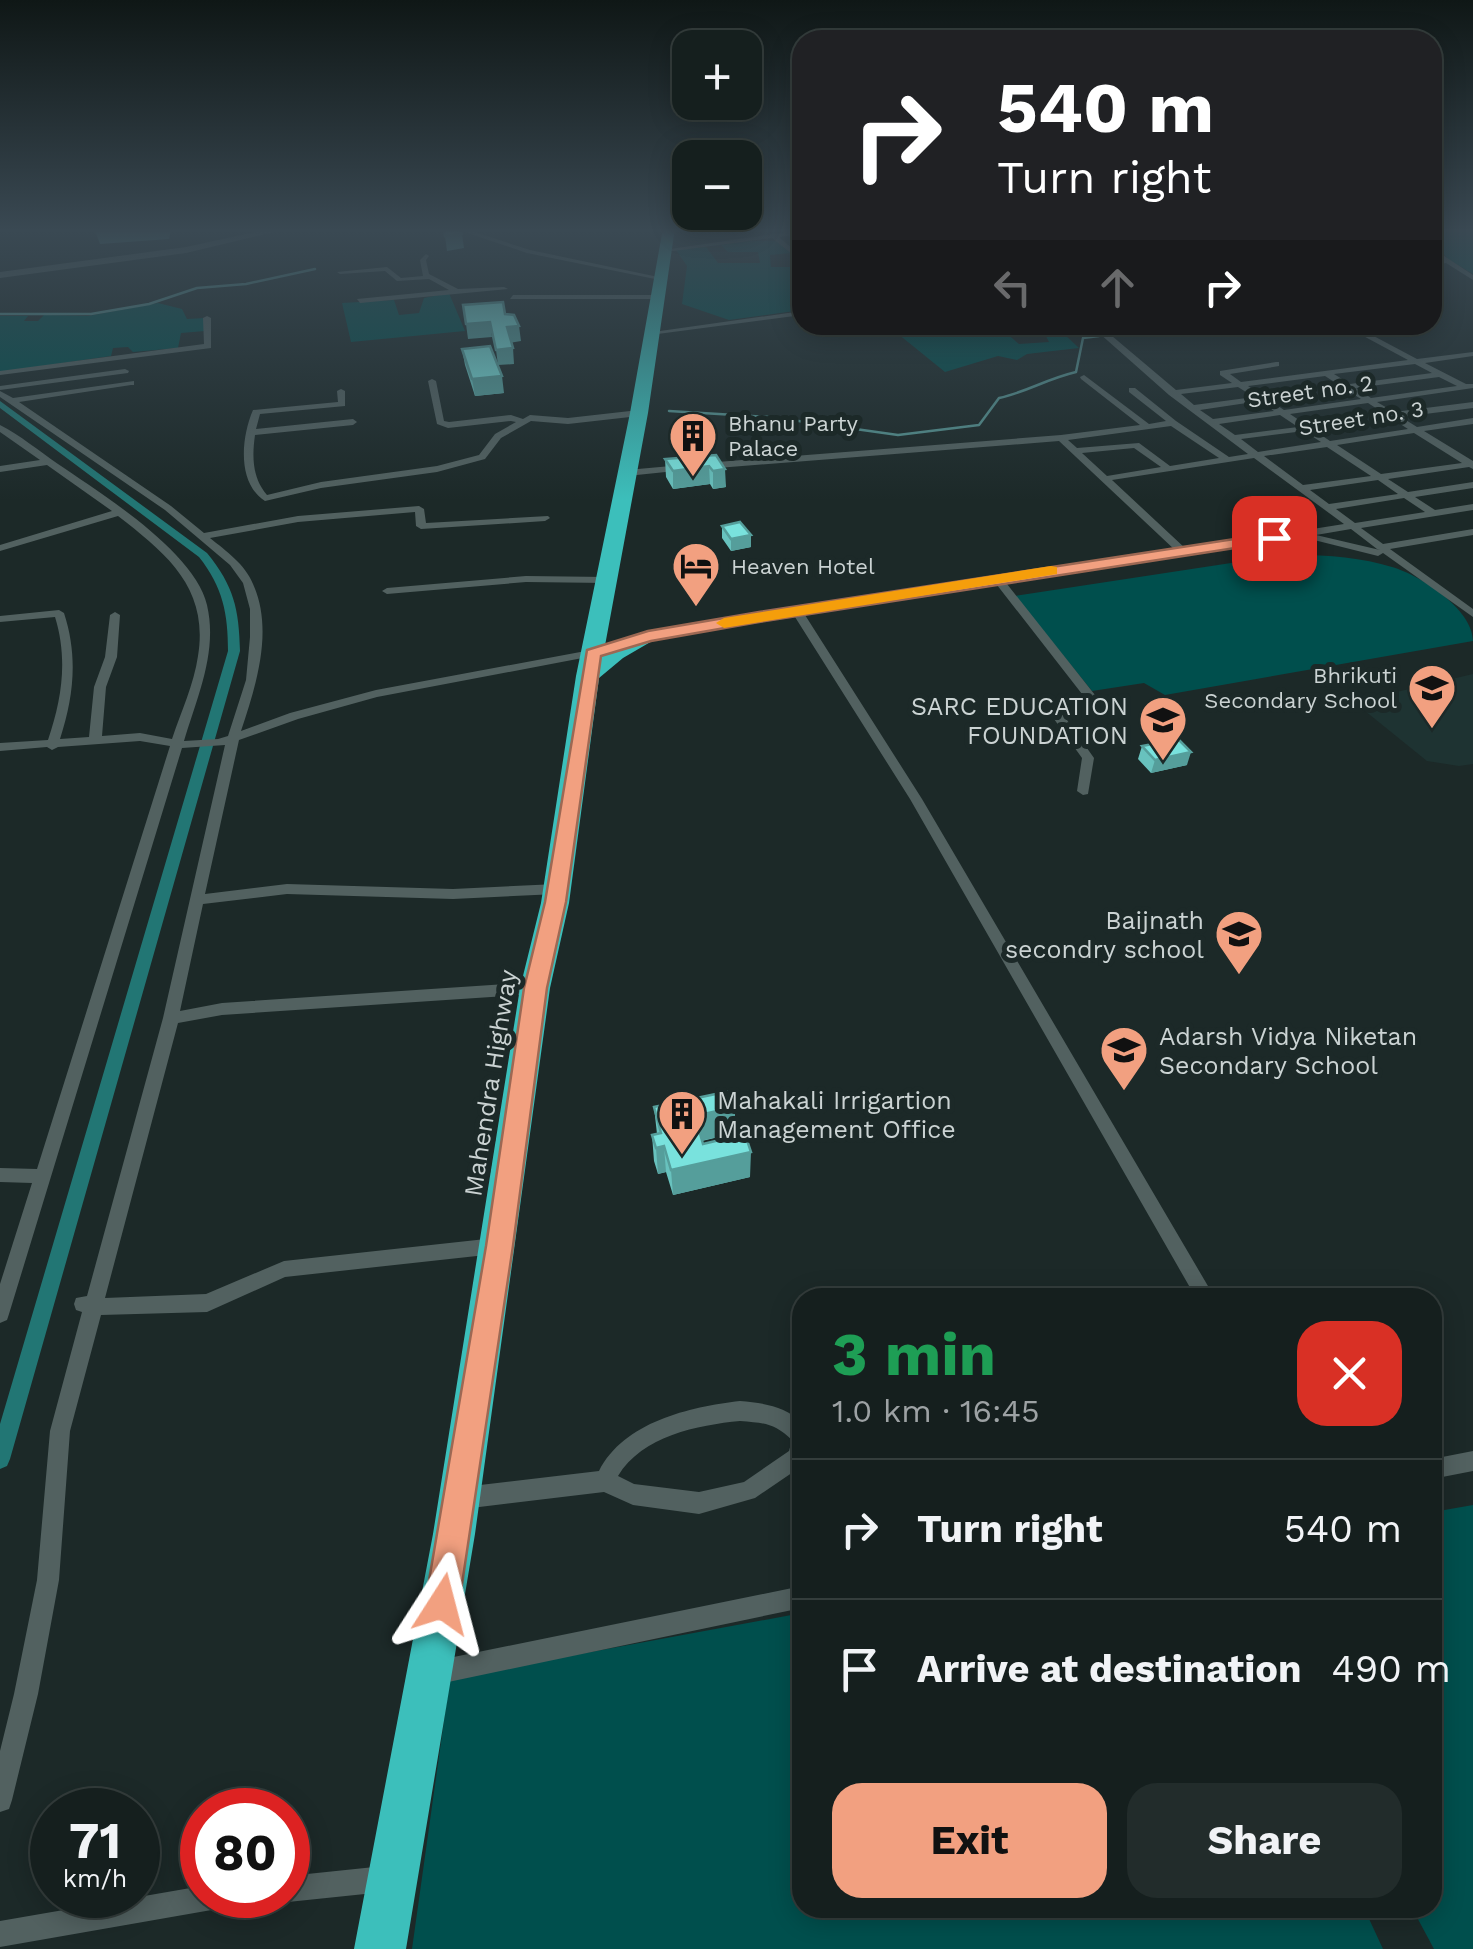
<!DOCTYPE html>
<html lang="en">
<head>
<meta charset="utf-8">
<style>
  body { margin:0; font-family:"Work Sans",sans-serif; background:#222c2b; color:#f1f3f6; height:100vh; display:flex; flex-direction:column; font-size:38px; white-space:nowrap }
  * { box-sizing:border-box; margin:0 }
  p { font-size:32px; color:#9da2a4 }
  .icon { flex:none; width:55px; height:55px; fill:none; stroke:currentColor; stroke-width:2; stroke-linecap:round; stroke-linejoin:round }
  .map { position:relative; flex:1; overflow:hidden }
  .panel { position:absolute; left:792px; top:1288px; width:650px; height:630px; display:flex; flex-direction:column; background:#151f1e; border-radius:30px; box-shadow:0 5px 25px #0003,0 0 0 2px #343d3c }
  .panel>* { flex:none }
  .banner { position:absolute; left:792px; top:30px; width:650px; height:305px; border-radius:30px; box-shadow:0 5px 25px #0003,0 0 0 2px #343d3c; background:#202124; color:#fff; overflow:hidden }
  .buttons { position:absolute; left:672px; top:30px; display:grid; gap:20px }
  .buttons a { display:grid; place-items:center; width:90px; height:90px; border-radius:20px; background:#151f1e; box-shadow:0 5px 25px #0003,0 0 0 2px #343d3c; font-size:50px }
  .speed { position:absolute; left:30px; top:1788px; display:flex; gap:20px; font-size:50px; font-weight:700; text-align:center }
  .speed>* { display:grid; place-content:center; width:130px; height:130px; border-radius:50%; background:#151f1e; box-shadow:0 5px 25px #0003,0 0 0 2px #343d3c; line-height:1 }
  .speed small { font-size:25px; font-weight:400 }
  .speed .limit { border:15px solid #d22; background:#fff; color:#111 }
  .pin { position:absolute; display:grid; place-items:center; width:85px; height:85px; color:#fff; margin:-42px; border-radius:20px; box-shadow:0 5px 15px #0006 }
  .me { position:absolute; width:110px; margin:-55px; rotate:9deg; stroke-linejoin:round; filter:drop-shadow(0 0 8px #0008) }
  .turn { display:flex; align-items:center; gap:35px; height:210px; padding:0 40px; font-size:45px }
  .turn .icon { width:130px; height:130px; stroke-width:2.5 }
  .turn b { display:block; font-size:70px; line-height:85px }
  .lanes { display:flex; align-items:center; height:95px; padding:0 40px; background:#0003; justify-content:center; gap:50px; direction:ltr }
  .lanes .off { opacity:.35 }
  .round { display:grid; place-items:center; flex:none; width:105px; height:105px; border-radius:30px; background:#222c2b }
  .overview { display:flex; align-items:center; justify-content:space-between; height:170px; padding:0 40px }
  h1 { font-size:60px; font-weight:700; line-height:75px; color:#1e9e55 }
  .primary-button { display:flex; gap:20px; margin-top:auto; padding:20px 40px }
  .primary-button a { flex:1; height:115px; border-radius:30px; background:#f2a080; color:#111; font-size:40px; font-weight:700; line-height:115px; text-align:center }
  .primary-button a+a { background:#222c2b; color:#f1f3f6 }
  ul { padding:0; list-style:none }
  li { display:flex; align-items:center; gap:30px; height:140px; padding:0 40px; border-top:2px solid #343d3c }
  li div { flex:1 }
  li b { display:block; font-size:38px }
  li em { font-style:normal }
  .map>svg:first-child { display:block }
  .built { fill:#1e3332 }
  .green { fill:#004f4d }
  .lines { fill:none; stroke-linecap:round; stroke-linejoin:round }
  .stream { stroke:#559290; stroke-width:2.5 }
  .canal { fill:#227674; fill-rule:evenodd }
  .street { fill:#526160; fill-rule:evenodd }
  .secondary { fill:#526160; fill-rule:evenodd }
  .highway { fill:#3cbfbb; fill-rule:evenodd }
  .wall { fill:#68c2be }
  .shaded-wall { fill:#559e9b }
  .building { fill:#79e2dd; stroke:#559e9b; stroke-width:2.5 }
  .route { fill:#f2a080; stroke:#9d6853; stroke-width:2.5 }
  .slow { fill:#f59e0b }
  .labels { text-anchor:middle; stroke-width:10; stroke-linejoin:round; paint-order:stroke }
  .far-street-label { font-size:22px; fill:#cbd3d3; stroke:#1c2928 }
  .far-poi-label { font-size:22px; fill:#cbd3d3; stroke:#1c2928; text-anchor:start }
  .poi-label { font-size:25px; fill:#cbd3d3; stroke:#1c2928; text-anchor:end }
  .street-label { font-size:25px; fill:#cbd3d3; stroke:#1c2928 }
</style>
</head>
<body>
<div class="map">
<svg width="1473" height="1949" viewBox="0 0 1473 1949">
  <rect width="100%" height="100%" fill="#1c2928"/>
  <path class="built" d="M1473 674V764L1459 766 1427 761 1354 702Z"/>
  <path class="green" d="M1433 228H1473V274L1448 259 1433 241Z
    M750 241H776L791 253 770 255 771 267H802V310L729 320 682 304 687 266 676 250 706 247 718 263H760L758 252H728L721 245Z
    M449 293 465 331 351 342 342 303 394 300 399 315 419 313 424 298Z
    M158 303 182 309 187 319 205 318V331L181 333 178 348 133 352 128 347 113 348 111 356 0 372V316H28L24 321H38L44 315 88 316Z
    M887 325H997L1019 344 1049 342 1045 334 1063 333 1079 348 1027 354 1017 360 998 356 945 372Z
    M1284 555C1317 554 1360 557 1392 567 1420 575 1473 609 1473 641L1165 695 1144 683 1092 691 1015 596Z
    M1473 1505V1949H1434L1412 1908H1432L1433 1512Z
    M802 1613V1908H1364L1383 1949H412L450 1678Z"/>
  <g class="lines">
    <path class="stream" d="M0 314H91L149 304 197 288 246 284 315 269
      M1110 335 1130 333 1136 325
      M669 411 770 417 898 435 979 425 999 398C1027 392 1046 379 1076 372L1083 338 1099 336"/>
    <path class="canal" d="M0 401 207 553C234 586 239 609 240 651L10 1459 7 1466 0 1469V1424L228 651C228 614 223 587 199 557L0 408Z"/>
    <path class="street" d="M453 228H462L530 250 663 278 660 280 527 253Z
      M802 230V234L779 237 802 257V262L772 238 666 252 663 250Z
      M1432 248 1473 275V280L1446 263 1432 265V261L1441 260 1432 254Z
      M426 254 429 256 426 260 429 274 458 289 504 287 508 289 360 303 357 299 449 290 429 279 397 281 385 271 340 274 337 272 387 267 401 278 423 276 420 260Z
      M513 295H658L662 297 658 299H510Z
      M802 311V315L650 335 646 333Z
      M207 316 211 318V348L0 375V371L204 344 203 318Z
      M1090 325H1099L1176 390 1232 383 1220 375V371L1276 362H1279V366L1230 374 1241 382 1408 360 1343 325H1353L1417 359 1473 352V356L1425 363 1466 384H1473V388L1377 402 1394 412 1473 402V408L1401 417 1417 427 1473 418V424L1424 431 1473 461V469L1469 467 1388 479 1408 492 1473 482V488L1415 497 1435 510 1473 504V510L1361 528 1383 544 1473 529V535L1390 549 1473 609V617L1383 553 1378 556 1310 539V536L1007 584 1095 695 1062 713 1094 758 1088 794 1083 795 1077 791 1082 758 1049 712 1082 694 997 585 805 615 922 799 1215 1298H1196L910 799 795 617 649 640 593 656 377 697 298 719 239 740 205 894 287 884 453 889 557 884 564 889 557 894 453 899 287 894 203 904 180 1011 222 1003 535 982 543 988 535 994 222 1015 178 1023 105 1298 206 1294 284 1261 495 1238 501 1240 504 1246 501 1252 495 1254 285 1277 207 1312 101 1315 70 1431 59 1580 38 1694 12 1800 9 1809 0 1812V1751L14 1694 37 1580 50 1431 82 1312 76 1310 74 1304 76 1298 87 1296 163 1018 225 745 182 748 9 1314 7 1320 0 1323V1284L32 1183 0 1182V1168L37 1169 170 746 140 741 58 747 52 750 47 747 0 751V743L48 740C62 699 68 659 55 617L0 622V616L59 610 64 613C78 656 74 696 60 739L89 737 94 687 105 657 110 615 115 612 120 615 117 657 106 687 102 736 140 733 172 739C181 712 194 684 198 656 209 588 167 554 118 516L0 551V545L112 511 47 465 0 472V466L40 460 0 432V425C20 435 39 451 58 464 102 494 195 552 207 605 218 652 197 697 184 741L218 739 228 736 246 680 250 637V609L243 583 230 565 165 510 0 397V391L13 398 134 381V385H131L19 402 171 506 204 533 298 516 419 506 424 509 426 523 548 516 550 518 545 521 421 529 416 526 415 512 298 522 210 538C226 551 245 564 253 584 274 630 256 686 241 731L290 713 376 690 591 650 648 634 792 611 797 608 801 610 993 579 998 576 1003 578 1176 551 1059 441 705 469 700 466 705 463 1061 435 1140 425 1081 379 1080 377 1084 375 1149 424 1166 421 1129 392V388H1135L1176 421 1229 457 1248 454 1169 395ZM1415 364 1432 373 1350 384 1334 374ZM1325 376 1361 399 1284 410 1268 399V396H1263L1248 386ZM1439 377 1457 386 1371 398 1356 388ZM1238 387 1254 397 1194 405 1181 394ZM1260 401 1274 411 1213 419 1200 410ZM1368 403 1408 429 1330 441 1290 414ZM1280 415 1298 427 1235 435 1219 424ZM1171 426 1219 458 1170 466 1139 443 1077 448 1068 440ZM1304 431 1321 442 1258 452 1241 439ZM1414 433 1462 463 1381 474 1337 445ZM1327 447 1371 476 1303 485 1264 456ZM1134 448 1161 467 1107 476 1082 453ZM1254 458 1344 524 1186 549 1112 480ZM1378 480 1398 494 1329 504 1310 490ZM1404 498 1425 512 1355 523 1336 509ZM1351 529 1377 549 1380 550 1316 535Z
      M125 369 129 371 128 373 0 390V386Z
      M432 379 436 381 444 421 449 422 511 415 523 419 530 415 568 418 639 410 643 413 639 416 568 424 531 421 501 438 485 459 437 472 321 488 265 501C237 483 241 438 253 410L338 402 337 391 341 389 345 391V406L260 414 256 429 353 419 357 422 353 425 255 435C252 456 252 478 267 495L321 482 437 466 479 455 495 434 516 422 511 421 448 428 437 424 428 381Z
      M682 465 685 466V470L627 476 622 473 627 470Z
      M526 576 607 577 612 580 607 583 526 582 387 594 382 591 387 588Z
      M740 1401C763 1403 785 1406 802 1423V1466L755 1498 699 1514 633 1505 604 1492 463 1509 456 1505 452 1498 456 1491 463 1487 599 1471C624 1422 689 1407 740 1401ZM740 1421C764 1423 774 1423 792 1440L789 1451 744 1482 699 1492 634 1484 618 1476C642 1436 698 1425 740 1421Z
      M1473 1451V1471L1432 1479V1459Z
      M802 1586V1608L434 1685 426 1681 422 1673 426 1665 434 1661Z
      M384 1866 393 1870 397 1879 393 1888 384 1892 288 1902 278 1895H288V1876Z
      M202 1886V1895H236L232 1904 223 1908 0 1947V1921Z"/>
    <path class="secondary" d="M273 228H291L186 253 0 278V272L186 247Z"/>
    <path class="highway" d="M663 228H675L648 413 604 651 648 630 659 637 623 658 599 678 569 903 550 988 475 1534 406 1949H354L433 1534 520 988 541 903 576 676 630 413Z"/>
  </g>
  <path class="wall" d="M462 349 504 393 475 396 465 365Z
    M716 455 726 487 713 489 710 484 673 489 666 477 665 459Z
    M722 526 751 547 731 551 722 538Z
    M1142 746 1187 765 1151 773 1138 759Z
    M654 1107H735V1133L702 1141 703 1144 750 1177 673 1195 666 1172 658 1174 654 1161 652 1135 657 1134Z"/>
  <path class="shaded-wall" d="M94 228H172L169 239 100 244Z
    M462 234 464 248 447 251 445 236Z
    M490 322 492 337 468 339 466 324Z
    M519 326 521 341 509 343 507 327Z
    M513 348 514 364 498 365 496 350Z
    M502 376 504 393 475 396 472 379Z
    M709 466 710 484 673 489V471Z
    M725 469 726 487 713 489V471Z
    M751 535V547L731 551V539Z
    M1191 752 1187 765 1151 773 1155 760Z
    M735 1107V1133L696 1142 695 1116Z
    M664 1146 666 1172 658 1174 656 1148Z
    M751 1152 750 1177 673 1195 671 1170Z"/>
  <path class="building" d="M444 228H461L462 234 445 236Z
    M503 302 505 314 514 315 519 326 507 327 513 348 496 350 490 322 466 324 463 305Z
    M490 346 502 376 472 379 462 349Z
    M716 455 725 469 713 471 709 466 673 471 665 459Z
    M740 522 751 535 731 539 722 526Z
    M1178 739 1191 752 1155 760 1142 746Z
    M730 1091 735 1107 695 1116 703 1144 745 1134 751 1152 671 1170 664 1146 656 1148 652 1135 661 1133 654 1107Z"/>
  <linearGradient id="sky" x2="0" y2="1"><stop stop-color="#0f1716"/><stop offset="0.46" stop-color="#3a4953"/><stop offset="1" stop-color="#3a4953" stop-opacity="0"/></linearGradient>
  <rect width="1473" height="501" fill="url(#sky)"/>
  <path class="route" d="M1274 533 1280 535V541L759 622 651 641 601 656 566 902 547 988 513 1246 459 1604 454 1616 442 1621 430 1616 425 1604 486 1246 524 988 545 902 587 650 648 631 759 612Z"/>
  <path class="slow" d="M1051 566 1057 567V574L724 628 716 623 724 618Z"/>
  <defs>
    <g id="building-pin" transform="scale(2.5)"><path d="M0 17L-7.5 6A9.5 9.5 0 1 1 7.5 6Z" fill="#f2a080" stroke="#1c2928"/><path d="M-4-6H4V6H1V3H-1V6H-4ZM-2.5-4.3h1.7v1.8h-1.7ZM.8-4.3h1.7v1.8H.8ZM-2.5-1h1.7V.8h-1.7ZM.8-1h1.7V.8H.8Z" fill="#111"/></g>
    <g id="hotel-pin" transform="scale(2.5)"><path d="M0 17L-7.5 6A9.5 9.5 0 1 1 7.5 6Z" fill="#f2a080" stroke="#1c2928"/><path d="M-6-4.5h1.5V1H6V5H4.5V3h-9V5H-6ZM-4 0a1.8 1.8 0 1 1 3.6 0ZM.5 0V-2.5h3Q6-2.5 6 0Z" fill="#111"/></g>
    <g id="school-pin" transform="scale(2.5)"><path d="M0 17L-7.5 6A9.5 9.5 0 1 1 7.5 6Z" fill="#f2a080" stroke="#1c2928"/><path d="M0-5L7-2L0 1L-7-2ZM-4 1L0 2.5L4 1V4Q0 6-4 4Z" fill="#111"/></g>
  </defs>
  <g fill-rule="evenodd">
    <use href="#building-pin" x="693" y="436"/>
    <use href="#hotel-pin" x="696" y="566"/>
    <use href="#school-pin" x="1432" y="688"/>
    <use href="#school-pin" x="1163" y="720"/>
    <use href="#school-pin" x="1239" y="934"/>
    <use href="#school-pin" x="1124" y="1050"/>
    <use href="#building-pin" x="682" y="1114"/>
  </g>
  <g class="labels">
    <g class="far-street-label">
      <text transform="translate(1310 391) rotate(-8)" y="8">Street no. 2</text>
      <text transform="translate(1361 418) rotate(-9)" y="8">Street no. 3</text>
    </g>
    <g class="far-poi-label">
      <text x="728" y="431">Bhanu Party<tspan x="728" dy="25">Palace</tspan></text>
      <text x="731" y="574">Heaven Hotel</text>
      <text x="1397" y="683" text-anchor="end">Bhrikuti<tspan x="1397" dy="25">Secondary School</tspan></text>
    </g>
    <g class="poi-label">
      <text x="1128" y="715">SARC EDUCATION<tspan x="1128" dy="29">FOUNDATION</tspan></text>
      <text x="1204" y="929">Baijnath<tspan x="1204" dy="29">secondry school</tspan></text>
      <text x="1159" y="1045" text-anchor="start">Adarsh Vidya Niketan<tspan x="1159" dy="29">Secondary School</tspan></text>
      <text x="717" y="1109" text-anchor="start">Mahakali Irrigartion<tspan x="717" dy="29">Management Office</tspan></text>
    </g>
    <g class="street-label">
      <text transform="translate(490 1083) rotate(-81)" y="9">Mahendra Highway</text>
    </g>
  </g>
</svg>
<div class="buttons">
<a>+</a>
<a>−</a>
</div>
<div class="speed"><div>71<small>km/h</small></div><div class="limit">80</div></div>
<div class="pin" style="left:1274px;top:538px;background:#d93025"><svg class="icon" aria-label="arrive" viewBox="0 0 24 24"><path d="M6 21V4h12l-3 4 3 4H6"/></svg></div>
<svg class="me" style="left:442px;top:1604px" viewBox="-20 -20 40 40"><path d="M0-17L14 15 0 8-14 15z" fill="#f2a080" stroke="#fff" stroke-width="4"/></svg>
<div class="banner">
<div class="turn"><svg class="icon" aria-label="right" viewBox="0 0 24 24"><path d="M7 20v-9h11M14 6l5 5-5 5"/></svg><div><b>540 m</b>Turn right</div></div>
<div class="lanes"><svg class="icon off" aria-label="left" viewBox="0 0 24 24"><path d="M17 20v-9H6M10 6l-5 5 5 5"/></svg><svg class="icon off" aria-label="ahead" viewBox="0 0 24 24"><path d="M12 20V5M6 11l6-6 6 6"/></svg><svg class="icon" aria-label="right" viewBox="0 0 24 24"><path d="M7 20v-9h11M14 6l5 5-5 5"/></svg></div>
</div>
<section class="panel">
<div class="overview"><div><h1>3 min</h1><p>1.0 km · 16:45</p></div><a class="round" style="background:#d93025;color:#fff"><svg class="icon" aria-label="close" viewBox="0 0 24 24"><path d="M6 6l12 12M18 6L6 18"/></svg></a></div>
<ul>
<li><svg class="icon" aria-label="right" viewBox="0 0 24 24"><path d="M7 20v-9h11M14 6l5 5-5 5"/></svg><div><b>Turn right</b></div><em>540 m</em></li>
<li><svg class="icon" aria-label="arrive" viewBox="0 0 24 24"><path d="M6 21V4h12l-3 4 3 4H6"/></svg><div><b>Arrive at destination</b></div><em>490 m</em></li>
</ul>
<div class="primary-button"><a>Exit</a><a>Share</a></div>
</section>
</div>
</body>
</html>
